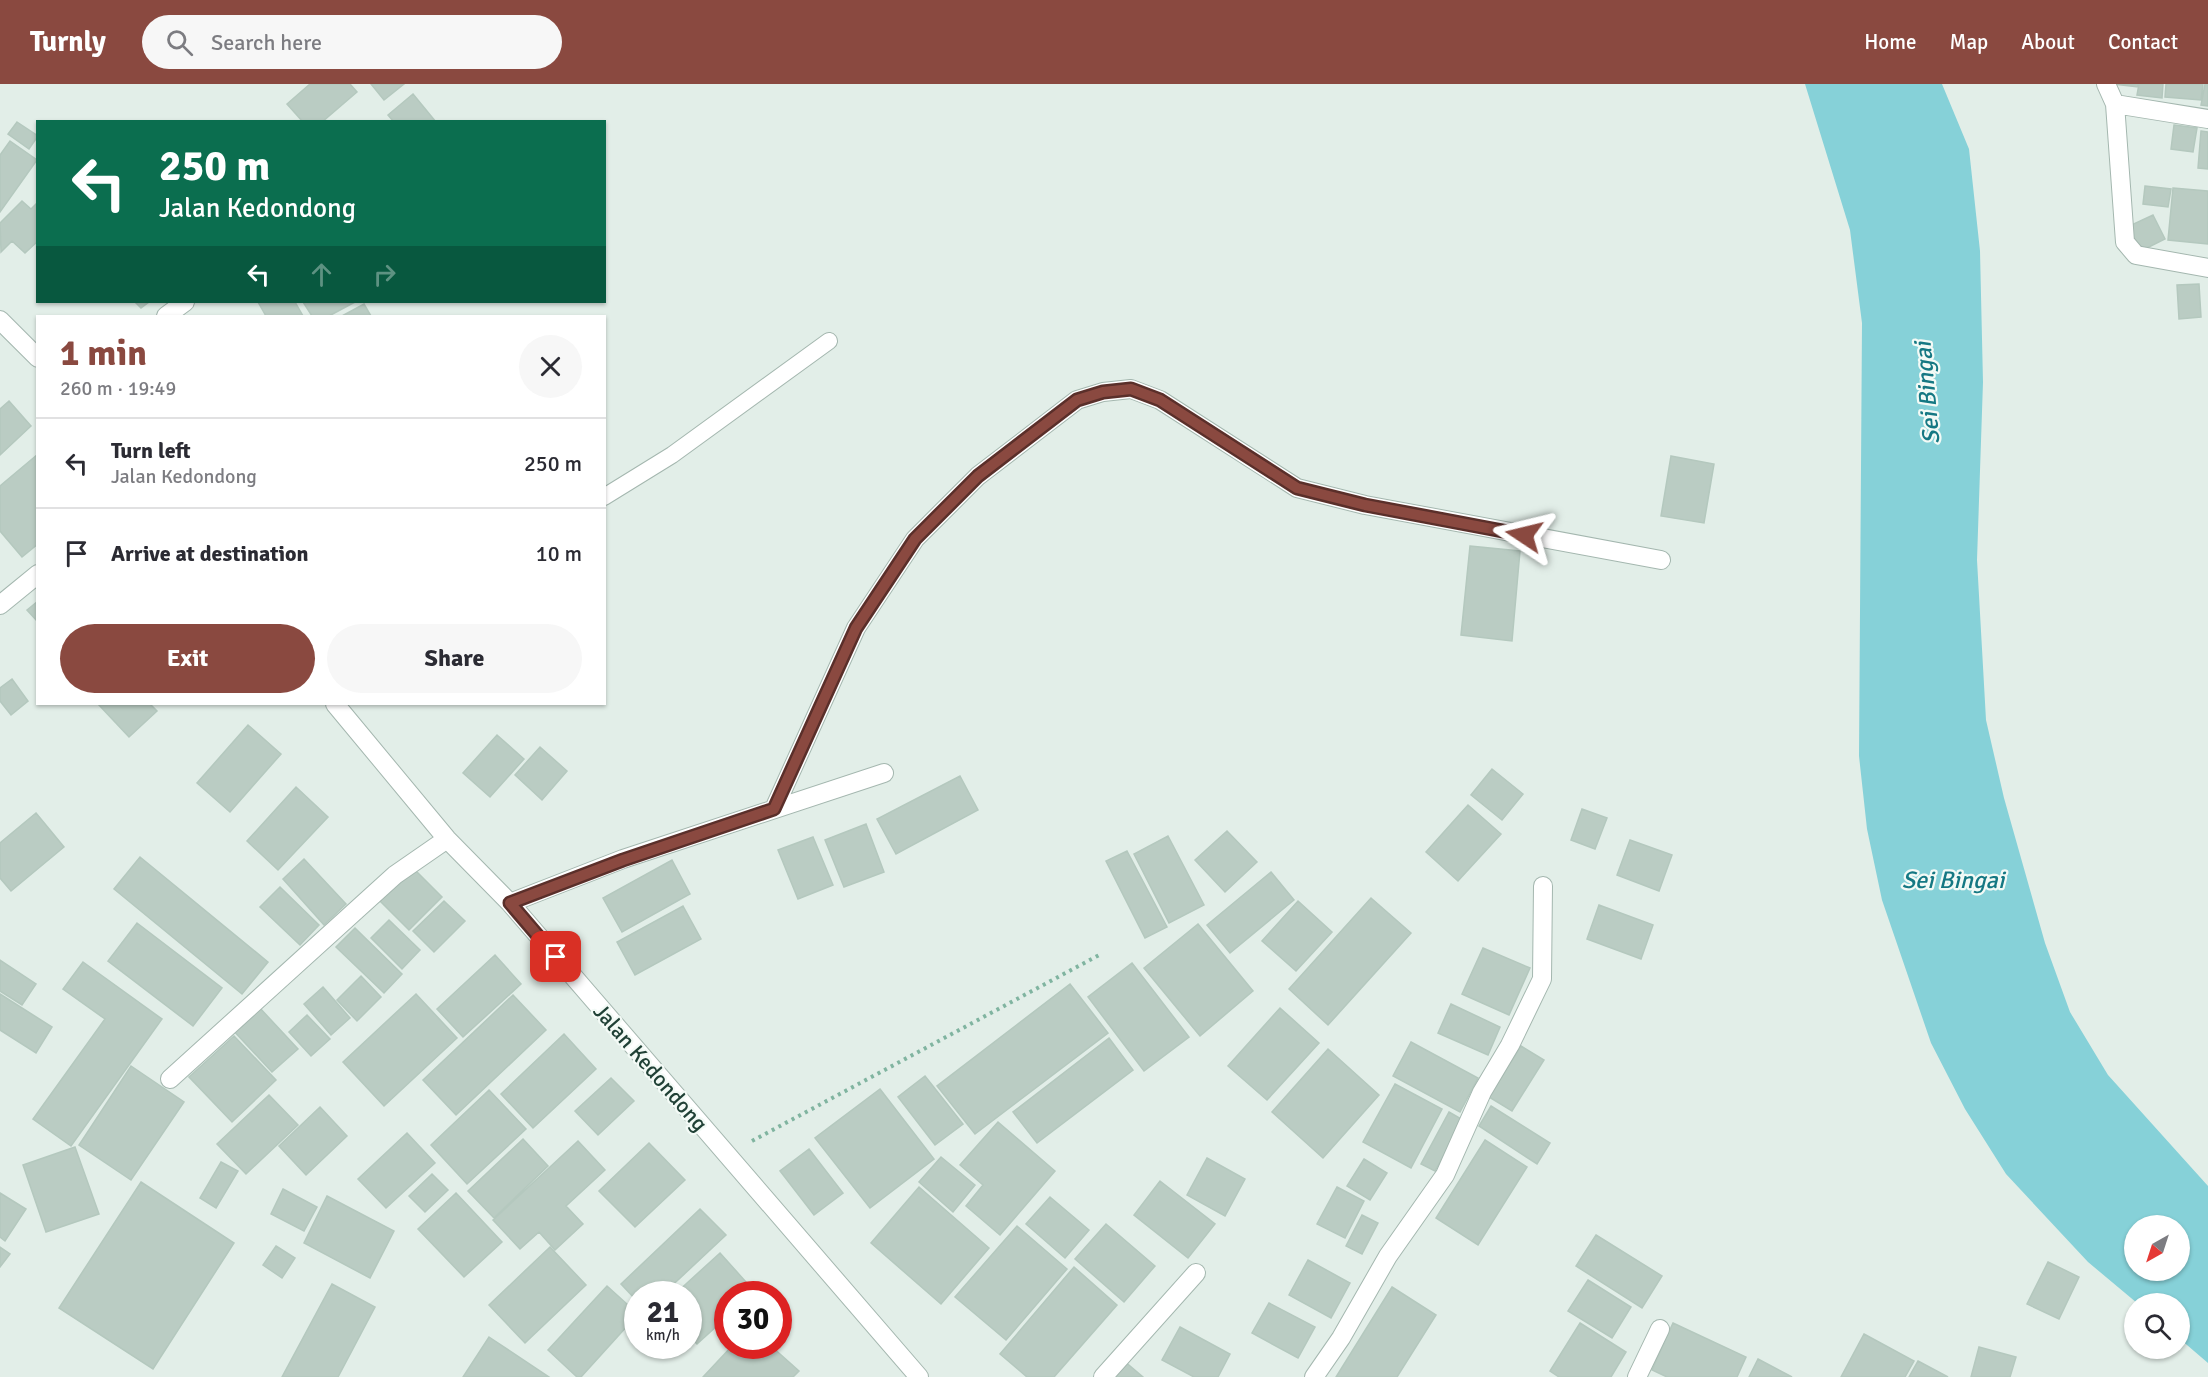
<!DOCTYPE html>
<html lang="en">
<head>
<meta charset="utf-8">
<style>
  body { margin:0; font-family:Signika,sans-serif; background:#f7f7f7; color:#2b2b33; height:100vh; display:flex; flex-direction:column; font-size:22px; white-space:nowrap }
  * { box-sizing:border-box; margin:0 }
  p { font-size:20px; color:#7c7c81 }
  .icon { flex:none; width:33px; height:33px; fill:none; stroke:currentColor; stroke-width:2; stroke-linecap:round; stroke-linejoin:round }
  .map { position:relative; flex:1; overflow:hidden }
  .panel { position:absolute; left:36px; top:231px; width:570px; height:390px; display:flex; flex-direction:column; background:#fff; border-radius:0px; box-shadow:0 2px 4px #0004 }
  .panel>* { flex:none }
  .banner { position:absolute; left:36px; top:36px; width:570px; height:183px; border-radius:0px; box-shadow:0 2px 4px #0004; background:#0b6e4f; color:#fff; overflow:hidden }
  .needle { width:39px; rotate:219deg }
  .controls { position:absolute; left:2124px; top:1131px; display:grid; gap:12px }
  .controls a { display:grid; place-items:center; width:66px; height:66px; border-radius:50%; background:#fff; box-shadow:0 2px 4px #0004; font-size:30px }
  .speed { position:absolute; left:624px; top:1197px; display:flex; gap:12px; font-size:30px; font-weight:700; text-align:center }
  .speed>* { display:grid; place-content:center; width:78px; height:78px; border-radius:50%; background:#fff; box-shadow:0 2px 4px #0004; line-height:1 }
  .speed small { font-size:15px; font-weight:400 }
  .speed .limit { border:9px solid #d22; background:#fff; color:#111 }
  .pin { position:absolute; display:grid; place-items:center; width:51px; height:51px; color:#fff; margin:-26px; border-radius:12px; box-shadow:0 3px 9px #0006 }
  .me { position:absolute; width:66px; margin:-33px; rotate:280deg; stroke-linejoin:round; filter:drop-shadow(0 0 4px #0008) }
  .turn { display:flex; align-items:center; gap:21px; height:126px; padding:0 24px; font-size:27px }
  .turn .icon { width:78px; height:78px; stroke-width:2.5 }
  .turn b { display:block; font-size:42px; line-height:51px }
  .lanes { display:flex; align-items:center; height:57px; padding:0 24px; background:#0003; justify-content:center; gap:30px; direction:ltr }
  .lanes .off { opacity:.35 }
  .round { display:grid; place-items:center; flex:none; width:63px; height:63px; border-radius:32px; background:#f7f7f7 }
  .summary { display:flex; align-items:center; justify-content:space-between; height:102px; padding:0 24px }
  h1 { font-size:36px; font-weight:800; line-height:45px; color:#8a4940 }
  .primary-button { display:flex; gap:12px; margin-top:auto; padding:12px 24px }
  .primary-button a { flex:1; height:69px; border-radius:36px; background:#8a4940; color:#fff; font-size:24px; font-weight:800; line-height:69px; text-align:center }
  .primary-button a+a { background:#f7f7f7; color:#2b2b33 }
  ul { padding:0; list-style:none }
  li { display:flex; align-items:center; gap:18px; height:90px; padding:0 24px; border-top:2px solid #e1e1e2 }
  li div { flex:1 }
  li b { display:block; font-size:22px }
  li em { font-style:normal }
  header { display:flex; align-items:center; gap:36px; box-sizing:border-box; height:84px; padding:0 30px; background:#8a4940; color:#fff }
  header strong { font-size:28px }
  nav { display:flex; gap:33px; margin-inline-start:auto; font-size:21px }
  .search { width:420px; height:54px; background:#f7f7f7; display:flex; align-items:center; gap:15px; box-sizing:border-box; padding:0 21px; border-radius:33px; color:#7c7c81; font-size:22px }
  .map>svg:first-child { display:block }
  .water { fill:#86d1d8; fill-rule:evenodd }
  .building { fill:#baccc3; stroke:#b4c8be; stroke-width:1.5 }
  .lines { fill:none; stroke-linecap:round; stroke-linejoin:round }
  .lane-casing { stroke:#a4b7af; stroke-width:18 }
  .street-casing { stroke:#a4b7af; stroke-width:20 }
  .path { stroke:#80b4a0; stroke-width:4; stroke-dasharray:3 4.5; stroke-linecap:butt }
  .lane { stroke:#fff; stroke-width:16 }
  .street { stroke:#fff; stroke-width:18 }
  .route-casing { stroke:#5a2f2a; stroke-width:15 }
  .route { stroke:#8a4940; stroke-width:10 }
  .labels { text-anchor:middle; stroke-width:4.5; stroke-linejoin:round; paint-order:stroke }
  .street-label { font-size:22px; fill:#204136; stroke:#f3faf6 }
  .water-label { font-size:24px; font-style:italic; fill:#157883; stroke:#f3faf6 }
</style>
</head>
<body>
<header>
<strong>Turnly</strong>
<div class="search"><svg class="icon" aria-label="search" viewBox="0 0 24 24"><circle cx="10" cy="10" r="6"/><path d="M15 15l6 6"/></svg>Search here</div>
<nav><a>Home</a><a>Map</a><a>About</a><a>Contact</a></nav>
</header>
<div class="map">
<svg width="2208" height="1293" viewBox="0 0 2208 1293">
  <rect width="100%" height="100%" fill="#e2eee8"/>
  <path class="water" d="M1805 0H1942L1969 65 1980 167 1983 298 1977 476 1986 636 2004 714 2045 859 2070 928 2108 991 2208 1102V1279L2180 1255V1220L2137 1219 2088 1178 2006 1090 1965 1025 1931 959 1882 816 1867 745 1859 672 1862 239 1850 146ZM2134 1142H2180V1186H2134Z"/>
  <path class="building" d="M310 0H350L357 8 322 38H303L287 20Z
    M371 0H404L384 16Z
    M2113 0H2138V3Z
    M2139 0H2163L2162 14 2137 11Z
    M2166 0H2203L2201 16 2165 13Z
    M2205 0H2208V22L2201 21Z
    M413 10 436 38H394L388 31Z
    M17 38 38 52 29 65 8 50Z
    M2174 41 2197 44 2193 68 2171 65Z
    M2201 47 2208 48V85L2198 84Z
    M10 57 37 76 0 128V71Z
    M2145 102 2171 105 2168 123 2143 120Z
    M2173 104 2208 107V160L2168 156Z
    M22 117 31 125 38 118V157L25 169 12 157 1 168 0 139Z
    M2153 131 2165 155 2139 168 2127 143Z
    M2199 200 2201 233 2179 235 2177 201Z
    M135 218H149L141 224Z
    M258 218H295L303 232H266Z
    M303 218H355L329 232H312Z
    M364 220 371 232H342Z
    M9 317 31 342 0 371V325Z
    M38 370V460L22 473 0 447V402Z
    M1671 372 1714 380 1704 439 1661 432Z
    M1470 462 1520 467 1512 557 1461 551Z
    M38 517V538L27 526Z
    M12 595 28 617 11 631 0 617V604Z
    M98 620H150L157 627 129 653Z
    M248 641 281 670 230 728 197 699Z
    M497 651 524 675 490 713 463 689Z
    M540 663 567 687 542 716 515 691Z
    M1492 685 1523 710 1502 736 1471 711Z
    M960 692 978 726 896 770 877 735Z
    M296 703 328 733 278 786 247 757Z
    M1468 721 1501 750 1458 797 1426 768Z
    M1582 725 1607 734 1595 765 1571 756Z
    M36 729 64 763 11 807 0 794V759Z
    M866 740 884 788 844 803 825 756Z
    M1227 747 1257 778 1225 808 1195 776Z
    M1168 752 1204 821 1169 839 1134 770Z
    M813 753 833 801 798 815 778 766Z
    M1630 756 1672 771 1659 807 1617 791Z
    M1127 767 1167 843 1145 854 1106 777Z
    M140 773 268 878 242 910 114 805Z
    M304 775 346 820 324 841 283 795Z
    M672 776 690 810 622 848 603 814Z
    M413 784 442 813 409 846 380 817Z
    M1271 788 1294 816 1230 869 1207 841Z
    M280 803 319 841 300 861 260 823Z
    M1371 814 1411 849 1328 941 1289 905Z
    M444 817 465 837 434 868 413 847Z
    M1298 817 1332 848 1296 887 1262 857Z
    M1599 821 1653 841 1641 875 1587 855Z
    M683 822 701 855 635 891 617 858Z
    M389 836 420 866 402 885 371 854Z
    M137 839 222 904 193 942 108 877Z
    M1198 840 1253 907 1200 952 1144 884Z
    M355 844 402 890 384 909 336 863Z
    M1483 864 1530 884 1509 931 1462 910Z
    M495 871 521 900 463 953 437 925Z
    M0 876 36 900 22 921 0 907Z
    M83 878 162 935 71 1062 33 1035 105 935 63 905Z
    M1132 879 1189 953 1144 987 1088 913Z
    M361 892 381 913 357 937 337 916Z
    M1070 900 1108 949 975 1050 937 1002Z
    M323 903 350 934 331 951 304 920Z
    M0 910 52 943 36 969 0 946Z
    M416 910 457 954 384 1022 343 978Z
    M513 911 546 946 456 1031 423 996Z
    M1451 920 1500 943 1488 971 1438 949Z
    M258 922 298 965 272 988 232 945Z
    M1280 924 1319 959 1267 1016 1228 982Z
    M307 931 330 955 311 972 289 948Z
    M564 950 596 985 533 1044 501 1010Z
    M234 952 276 996 232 1038 189 993Z
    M1109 954 1133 986 1037 1059 1013 1028Z
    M1411 958 1478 994 1460 1028 1393 992Z
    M1521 962 1544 976 1512 1027 1489 1013Z
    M1328 965 1379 1011 1323 1074 1272 1028Z
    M131 982 184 1018 131 1096 79 1061Z
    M925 992 963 1040 935 1061 898 1013Z
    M611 994 634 1017 598 1051 575 1027Z
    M1395 1000 1442 1025 1411 1084 1363 1058Z
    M880 1005 934 1075 870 1124 815 1054Z
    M489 1006 526 1045 467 1100 431 1061Z
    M269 1011 298 1041 246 1090 217 1060Z
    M1491 1022 1550 1059 1537 1080 1479 1042Z
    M320 1023 347 1052 306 1091 279 1062Z
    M1449 1028 1463 1036 1435 1087 1421 1080Z
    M998 1038 1055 1087 1000 1151 966 1122 983 1101 960 1081Z
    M407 1049 435 1079 386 1124 358 1095Z
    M523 1055 548 1082 494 1134 468 1107Z
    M1485 1056 1527 1083 1478 1161 1436 1134Z
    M578 1057 605 1086 566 1122 583 1140 555 1166 539 1148 520 1165 493 1136Z
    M649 1059 685 1096 635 1143 599 1107Z
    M75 1063 99 1130 46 1148 23 1081Z
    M809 1065 843 1109 814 1131 780 1087Z
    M941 1073 975 1101 953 1128 919 1098Z
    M1207 1074 1245 1095 1225 1132 1187 1111Z
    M1364 1075 1387 1089 1370 1116 1347 1102Z
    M221 1078 238 1087 216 1124 200 1114Z
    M432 1090 448 1106 425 1128 409 1112Z
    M1160 1097 1215 1140 1188 1174 1134 1131Z
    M141 1098 234 1159 153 1285 59 1224Z
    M919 1103 989 1164 941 1220 871 1159Z
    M1337 1103 1364 1117 1345 1154 1317 1140Z
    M283 1105 317 1123 304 1147 271 1130Z
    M0 1109 26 1125 5 1157 0 1153Z
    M456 1109 502 1158 464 1193 418 1145Z
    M327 1112 394 1147 370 1194 304 1159Z
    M1050 1113 1089 1146 1065 1174 1026 1140Z
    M700 1125 726 1151 663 1210H638V1218L621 1200Z
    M1362 1131 1378 1139 1362 1170 1346 1162Z
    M1106 1140 1155 1182 1124 1218 1075 1175Z
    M1017 1142 1067 1185 1006 1256 955 1213Z
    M1596 1151 1662 1192 1642 1224 1576 1182Z
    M276 1162 295 1174 282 1194 263 1181Z
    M0 1163 10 1170 0 1183Z
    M550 1163 586 1201 525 1259 489 1221Z
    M720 1169 755 1208 752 1210H728V1232L697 1260 688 1251V1210H675Z
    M1308 1176 1350 1199 1331 1234 1289 1211Z
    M2048 1178 2079 1193 2059 1235 2027 1220Z
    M1074 1183 1117 1221 1054 1293H1027L1000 1270Z
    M1588 1196 1631 1223 1612 1254 1568 1227Z
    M332 1200 375 1223 338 1293H282Z
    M607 1202 638 1230 581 1293H577L548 1266Z
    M1392 1203 1436 1231 1397 1293H1336Z
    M1269 1219 1315 1243 1298 1274 1252 1249Z
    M1580 1239 1626 1268 1611 1293H1559L1550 1287Z
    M1673 1239 1746 1273 1737 1293H1667L1652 1286Z
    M1180 1243 1230 1270 1218 1293H1194L1162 1276Z
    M1864 1250 1914 1277 1905 1293H1841Z
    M489 1253 549 1293H463Z
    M732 1262H771L799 1287 793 1293H703Z
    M1979 1263 2016 1273 2010 1293H1971Z
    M1758 1275 1792 1293H1749Z
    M1123 1276 1143 1293H1109Z
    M1918 1277 1948 1293H1909Z"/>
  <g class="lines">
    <g class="lane-casing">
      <path id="lane" d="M604 413 672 371 829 257"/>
    </g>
    <g class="street-casing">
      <path id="street" d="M2106 0 2115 20 2208 35
        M2115 20 2125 158 2136 171 2208 184
        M166 232 185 218
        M0 236 38 274
        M0 521 38 490
        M335 620 447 755 510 819 919 1293
        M774 725 856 544 915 455 978 392 1077 316 1103 308 1131 305 1160 316 1297 404 1365 421 1661 476
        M510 819 623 775 884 689
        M170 995 395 791 447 755
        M1103 1293 1196 1189
        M1314 1293 1341 1254 1388 1172 1445 1091 1482 1008 1510 961 1542 895 1543 802
        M1637 1293 1660 1245"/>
    </g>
    <path class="path" d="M752 1057 1101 870"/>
    <use href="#lane" class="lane"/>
    <use href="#street" class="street"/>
  </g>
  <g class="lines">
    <g class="route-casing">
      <path id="route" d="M556 873 510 819 623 776 774 725 856 544 915 455 978 392 1077 316 1103 308 1131 305 1160 316 1297 404 1365 421 1524 451"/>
    </g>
    <use href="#route" class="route"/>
  </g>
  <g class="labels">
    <g class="street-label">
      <text transform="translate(651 983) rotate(49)" y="8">Jalan Kedondong</text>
    </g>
    <g class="water-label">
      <text transform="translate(1927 309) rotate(-95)" y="8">Sei Bingai</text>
      <text x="1953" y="804">Sei Bingai</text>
    </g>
  </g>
</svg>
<div class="controls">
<a><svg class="needle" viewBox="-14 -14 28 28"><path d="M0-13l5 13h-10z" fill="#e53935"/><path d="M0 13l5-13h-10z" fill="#7c7c81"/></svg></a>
<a><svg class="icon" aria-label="search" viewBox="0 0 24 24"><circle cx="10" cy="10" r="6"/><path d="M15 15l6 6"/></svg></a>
</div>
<div class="speed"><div>21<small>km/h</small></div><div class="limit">30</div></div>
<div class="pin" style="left:556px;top:873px;background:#d93025"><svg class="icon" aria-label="arrive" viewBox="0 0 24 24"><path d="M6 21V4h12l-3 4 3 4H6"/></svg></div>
<svg class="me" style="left:1524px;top:451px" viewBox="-20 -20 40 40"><path d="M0-17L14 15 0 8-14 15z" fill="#8a4940" stroke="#fff" stroke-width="4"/></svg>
<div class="banner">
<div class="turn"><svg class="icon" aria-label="left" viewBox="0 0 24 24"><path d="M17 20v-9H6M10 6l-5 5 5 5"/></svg><div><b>250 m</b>Jalan Kedondong</div></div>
<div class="lanes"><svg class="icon" aria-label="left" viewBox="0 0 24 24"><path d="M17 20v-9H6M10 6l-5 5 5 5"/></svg><svg class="icon off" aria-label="ahead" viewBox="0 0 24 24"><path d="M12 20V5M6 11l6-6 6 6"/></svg><svg class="icon off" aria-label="right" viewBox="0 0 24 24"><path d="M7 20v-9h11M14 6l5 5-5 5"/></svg></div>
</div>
<section class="panel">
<div class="summary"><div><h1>1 min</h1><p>260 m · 19:49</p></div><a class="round"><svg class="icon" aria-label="close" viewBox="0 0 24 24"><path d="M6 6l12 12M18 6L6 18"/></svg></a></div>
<ul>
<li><svg class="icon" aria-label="left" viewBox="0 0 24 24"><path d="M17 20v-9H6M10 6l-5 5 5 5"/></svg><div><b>Turn left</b><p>Jalan Kedondong</p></div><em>250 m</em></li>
<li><svg class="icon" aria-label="arrive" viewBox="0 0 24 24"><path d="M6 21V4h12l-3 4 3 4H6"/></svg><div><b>Arrive at destination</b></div><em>10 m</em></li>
</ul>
<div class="primary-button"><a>Exit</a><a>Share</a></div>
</section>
</div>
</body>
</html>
